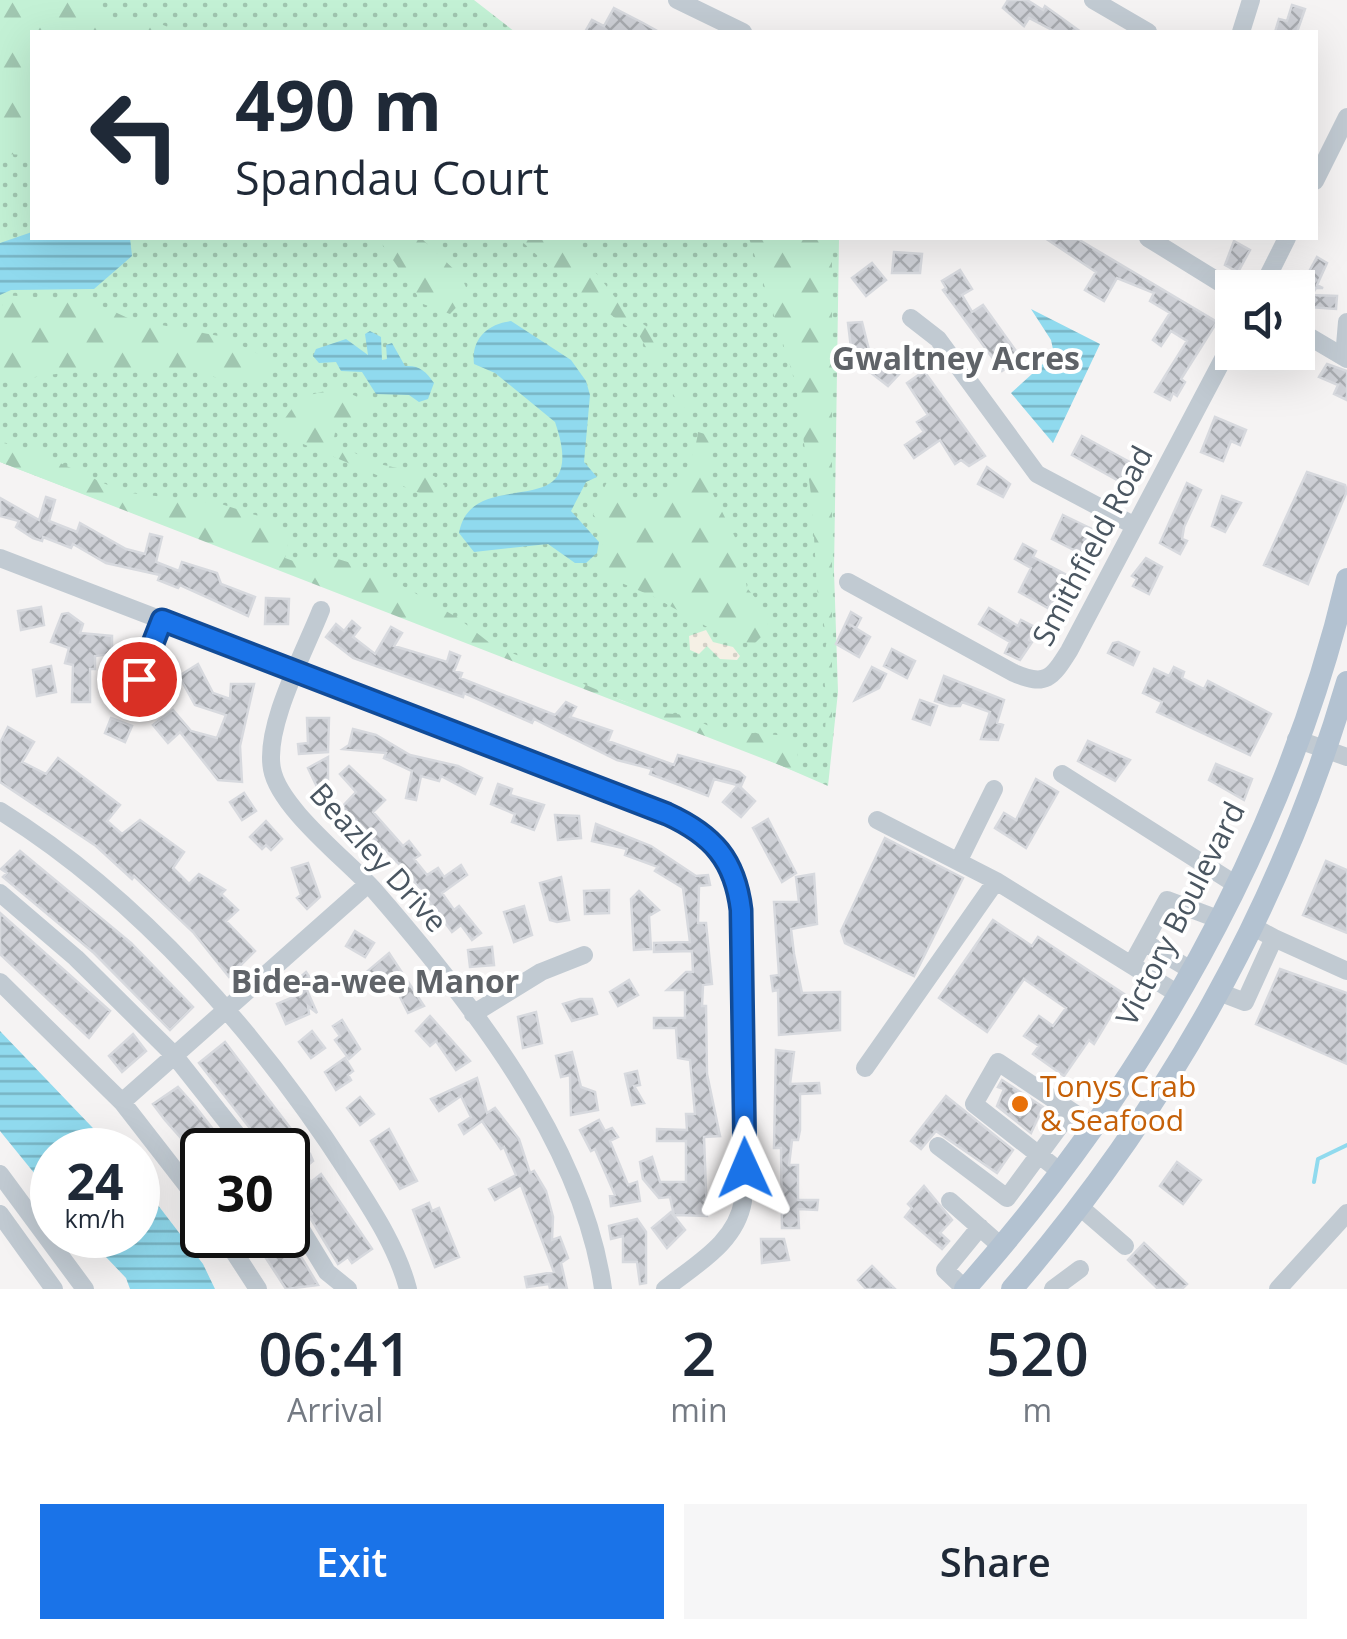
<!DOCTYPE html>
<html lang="en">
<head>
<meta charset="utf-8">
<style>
  body { margin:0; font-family:"Open Sans",sans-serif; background:#f6f6f7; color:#1f2937; height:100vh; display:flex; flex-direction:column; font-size:38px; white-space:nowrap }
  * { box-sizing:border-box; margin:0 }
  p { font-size:32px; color:#747a83 }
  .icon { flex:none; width:55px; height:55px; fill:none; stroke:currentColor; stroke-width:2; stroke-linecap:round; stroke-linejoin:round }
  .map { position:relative; height:1289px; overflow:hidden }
  .panel { display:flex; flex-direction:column; background:#fff; flex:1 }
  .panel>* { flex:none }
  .banner { position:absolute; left:30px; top:30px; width:1288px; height:210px; border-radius:0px; box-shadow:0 10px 40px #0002; background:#fff; color:#1f2937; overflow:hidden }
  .fabs { position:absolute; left:1215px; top:270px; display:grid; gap:20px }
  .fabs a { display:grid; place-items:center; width:100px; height:100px; border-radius:0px; background:#fff; box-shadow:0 10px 40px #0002; font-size:50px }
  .speed { position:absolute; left:30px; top:1128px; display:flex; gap:20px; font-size:50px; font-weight:700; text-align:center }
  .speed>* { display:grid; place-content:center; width:130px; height:130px; border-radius:50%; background:#fff; box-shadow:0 10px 40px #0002; line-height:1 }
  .speed small { font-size:25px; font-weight:400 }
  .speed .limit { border:5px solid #111; border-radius:15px; background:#fff; color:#111 }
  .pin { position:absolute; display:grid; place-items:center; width:85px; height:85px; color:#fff; margin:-42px; border:5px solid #fff; border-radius:50%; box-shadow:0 2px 10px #0007 }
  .me { position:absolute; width:110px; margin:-55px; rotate:359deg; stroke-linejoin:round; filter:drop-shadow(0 0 8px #0008) }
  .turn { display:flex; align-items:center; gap:35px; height:210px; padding:0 40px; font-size:45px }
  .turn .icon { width:130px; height:130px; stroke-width:2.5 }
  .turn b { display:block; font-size:70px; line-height:85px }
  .eta { display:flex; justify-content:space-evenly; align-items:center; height:170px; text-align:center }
  .eta b { font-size:60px; font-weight:600; line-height:70px }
  .cta { display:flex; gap:20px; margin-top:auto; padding:20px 40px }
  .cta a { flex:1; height:115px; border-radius:0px; background:#1a73e8; color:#fff; font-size:40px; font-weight:600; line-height:115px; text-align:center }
  .cta a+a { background:#f6f6f7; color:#1f2937 }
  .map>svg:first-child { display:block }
  .grass { fill:url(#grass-dots) }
  .forest { fill:url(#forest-firs) }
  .sand { fill:url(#sand-dots) }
  .water { fill:url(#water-rules) }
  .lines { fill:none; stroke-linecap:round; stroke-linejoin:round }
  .stream { stroke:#90daee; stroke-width:4 }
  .building { fill:url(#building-cross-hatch); stroke:#d7d9de; stroke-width:2.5 }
  .minor { stroke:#c1cad2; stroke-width:18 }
  .major { stroke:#b3c2d1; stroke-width:22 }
  .route-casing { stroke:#114b97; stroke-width:25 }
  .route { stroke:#1a73e8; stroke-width:18 }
  .food-dot { fill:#e8710a; stroke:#fff; stroke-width:4 }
  .labels { text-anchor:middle; stroke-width:8; stroke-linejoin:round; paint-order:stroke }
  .street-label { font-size:30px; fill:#4a5661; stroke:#fff }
  .food-label { font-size:30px; fill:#c56008; stroke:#fff; text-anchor:start }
  .neighbourhood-label { font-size:32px; font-weight:bold; fill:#5f6368; stroke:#fff }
</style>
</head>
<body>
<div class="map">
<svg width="1347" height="1289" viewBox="0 0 1347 1289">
  <defs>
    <pattern id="grass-dots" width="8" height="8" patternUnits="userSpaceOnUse" patternTransform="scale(2.5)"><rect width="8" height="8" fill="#c3f1d5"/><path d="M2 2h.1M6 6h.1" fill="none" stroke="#a0c6b0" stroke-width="1.8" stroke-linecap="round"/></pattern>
    <pattern id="forest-firs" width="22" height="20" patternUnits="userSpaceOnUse" patternTransform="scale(2.5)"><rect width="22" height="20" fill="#c3f1d5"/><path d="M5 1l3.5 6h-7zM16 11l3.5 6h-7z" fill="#a0c6b0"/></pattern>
    <pattern id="sand-dots" width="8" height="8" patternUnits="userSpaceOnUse" patternTransform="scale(2.5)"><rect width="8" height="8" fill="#f5f0e5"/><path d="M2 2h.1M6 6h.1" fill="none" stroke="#d4d0c7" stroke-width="1.8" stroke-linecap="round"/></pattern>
    <pattern id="water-rules" width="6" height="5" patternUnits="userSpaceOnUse" patternTransform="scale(2.5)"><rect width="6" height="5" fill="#90daee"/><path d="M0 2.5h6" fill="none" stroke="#78b4c4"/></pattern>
    <pattern id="building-cross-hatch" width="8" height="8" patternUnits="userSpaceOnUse" patternTransform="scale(2.5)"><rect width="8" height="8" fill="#cdcfd5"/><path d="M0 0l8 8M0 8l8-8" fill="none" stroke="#a8abb0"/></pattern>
  </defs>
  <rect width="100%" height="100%" fill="#f5f3f3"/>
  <path class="grass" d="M0 0H474L515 32H32V238H839L834 571 838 692 828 786 699 730 0 462Z"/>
  <path class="forest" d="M0 0H88L110 20H151L180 32H32V155L0 154Z
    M378 238H421L461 276 469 294 450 314 423 304Z
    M518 238H569L628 314 649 328 665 372 684 392 692 411 680 406 639 335 571 286Z
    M749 238H832V735L825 731 827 700 822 665 827 640 817 589 812 502 796 384Z
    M3 295 91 301 130 319 224 337 271 360 268 369 254 380 230 382 190 369 70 372 0 382Z
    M340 389 373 404 366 417 337 422 333 443 379 464 434 476 445 486 436 500 277 433C294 400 304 393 340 389Z
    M698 432 712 436 709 486 740 547 747 588 764 608 769 629 755 643 734 642 654 597 596 572 605 532 593 514 605 499 602 492 609 478 634 504C671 500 694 467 698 432Z
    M0 442 34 451 123 492 221 504 271 520 290 535 285 558 296 562 338 559 377 571 458 618 491 644 623 701 661 713 688 715 716 730 789 736 796 745 800 773 0 462Z"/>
  <path class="sand" d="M706 630 713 642 733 647 740 656 737 660 720 659 707 646 699 654 690 650 689 636Z"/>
  <path class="water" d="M32 232V238H130L132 256 94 289 11 290 0 295V243Z
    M1031 309 1100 344 1053 443 1011 393 1054 354 1051 340Z
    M511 321 571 360 586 381 590 395 584 462 597 477 586 482 571 511 599 542 597 553 586 563H575L548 544 474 552 459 533C472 460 593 532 555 422L495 373 474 364C471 339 487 324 511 321Z
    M370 331 381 337 382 360 387 359 386 345 392 343 405 366C419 365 426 371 434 383L428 399 419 402 409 395 376 394 362 372 341 371 336 362 319 363 313 356 316 349 346 339 368 355 365 334Z
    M0 1031 114 1150H52V1195L0 1131Z
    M138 1179 203 1264 215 1289H130L126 1278 85 1235H138Z"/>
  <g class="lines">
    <path class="stream" d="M1314 1182 1318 1159 1347 1145"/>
  </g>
  <path class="building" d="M1008 0H1027L1043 10 1045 6 1081 32H1056L1029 18 1024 26 1003 8Z
    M1292 5 1305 9 1297 32H1275L1279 19 1287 21Z
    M614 8 643 23 659 32H585L592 20 604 26Z
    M1045 238H1076L1217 322 1181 379 1185 382 1177 396 1173 393 1170 400 1155 392 1187 341 1171 331 1161 346 1153 340 1170 313 1150 301 1154 293 1117 278 1104 301 1085 290 1096 272Z
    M1234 241 1250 250 1238 272 1225 265Z
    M894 252 922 254 920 273H892Z
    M1317 257 1327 263 1317 285 1323 288H1316L1312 295 1337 296 1336 309 1309 307 1306 314 1298 310V288H1294L1298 275 1305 279Z
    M872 263 886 280 866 296 852 278Z
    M960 270 972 289 962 295 972 312 983 305 1021 358 1002 371 943 290 946 288 942 281Z
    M862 322 870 354 852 356 848 323Z
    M882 353 901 372 888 386 866 369Z
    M1327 364 1347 371V400L1334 394 1338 385 1319 377Z
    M924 371 985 456 969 466 961 460 955 464 940 440 914 458 905 445 924 432 917 422 928 415 907 383Z
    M1215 417 1246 430 1240 445 1231 441 1223 461 1201 452Z
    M1082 436 1137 466 1128 486 1072 455Z
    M987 467 1010 484 1003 497 978 484Z
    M1307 472 1345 485 1347 491 1308 584 1264 565Z
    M1187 483 1201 490 1184 527 1182 539 1187 541 1180 554 1160 543Z
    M1222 496 1241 503 1225 532 1212 526Z
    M46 497 55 500 49 521 77 532 80 523 126 549 145 554 150 534 162 537 156 562 179 571 182 562 217 573 221 584 255 597 248 616 180 585 178 588 158 580 160 575 106 563 73 544 71 548 43 537 42 541 33 538 16 527 19 521 0 516V498L39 520Z
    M1063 515 1096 531 1084 555 1052 539Z
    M1023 544 1036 551 1033 557 1065 574 1062 580 1066 582 1048 608 1019 592 1031 568 1015 559Z
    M1146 558 1162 567 1149 594 1133 586 1137 579 1132 576Z
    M266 598 289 599 288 624H265Z
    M41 607 44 625 21 630 18 611Z
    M989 608 1018 626 1021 620 1035 627 1029 640 1032 642 1020 660 1005 653 1010 642 979 624Z
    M851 612 861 618 856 628 849 624 870 637 859 657 836 644Z
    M68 613 83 624 80 633 112 636V654L95 656V669H90V702H72L73 665 65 663 69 648 51 642 62 614Z
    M352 621 360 628 353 637 375 654 391 627 402 633 394 646 447 662 450 652 460 656 454 671 462 673 460 678 555 715 566 702 576 707 570 717 612 731 608 741 674 765 678 755 739 772 745 777 741 786 714 779 708 796 650 774 652 769 617 760 534 719 532 723 464 693 463 697 353 658 326 637 336 624 344 631Z
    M1118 642 1139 652 1133 665 1108 653 1113 643Z
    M892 649 915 661 907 678 884 666Z
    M198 664 213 693 230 699 231 684H254L240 746 242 782 218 780 180 732 168 743 153 725 173 710 191 731 217 738 226 715 195 705 179 676Z
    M51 666 56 692 37 696 33 670Z
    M872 667 886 674 879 688 855 700Z
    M1174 667 1184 672 1182 678 1204 689 1208 681 1271 714 1250 755 1157 712 1162 702 1143 693 1154 669 1169 676Z
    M944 676 1004 700 997 723 1003 725 998 740 981 739 990 712 962 702 960 706H950L935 701Z
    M920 700 937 706 930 725 913 719Z
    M111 718 132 726 125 742 105 733Z
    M307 718H329L328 752 299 754 298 744 308 743Z
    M8 727 34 742 22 762 46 774 58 758 120 805 107 821 122 834 140 820 184 852 173 868 189 884 199 874 225 890 221 894 238 910 226 921 255 951 229 977 193 932 134 876 132 879 96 846 0 782V743Z
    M353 729 376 735 410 755 458 766 482 778 475 794 441 776 439 781 421 776 416 800 406 798 412 771 384 758 386 753 343 749 349 745Z
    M1088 741 1130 760 1115 781 1078 761Z
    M328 757V784L318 789 308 768Z
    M1216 764 1252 779 1244 800 1209 780Z
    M349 766 385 800 373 812 403 846 409 841 420 855 414 859 427 875 438 868 444 877 461 865 467 875 442 893 454 910 459 906 481 933 472 940 461 925 452 932 407 872 383 848 379 851 340 809 356 792 340 774Z
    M1036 779 1058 792 1026 848 995 828 1004 813 1016 820Z
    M498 784 512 789 510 795 544 805 534 830 512 822 515 814 491 804Z
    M738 785 755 801 741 817 723 802Z
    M244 793 256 811 242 820 230 802Z
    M555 815 579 816 581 838 558 840Z
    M768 819 796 873 782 882 753 828Z
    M266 821 282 839 271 850 266 845 262 849 250 837Z
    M596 824 651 846 696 876 708 875 710 885 699 886 698 923H706L712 984 703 985 702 1006H706L707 1074 720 1136 704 1137 707 1216 674 1215 670 1197 659 1198 643 1179 640 1162 652 1157 660 1182H686V1141H657V1129L687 1130 686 1114H695L690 1060 678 1058 676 1028H654V1018H685V990H667L686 972H693L692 951 654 952V943L690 942 683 888 655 871 658 867 625 855 627 849 592 841Z
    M885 838 963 878 914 976 845 943 841 931Z
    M20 851 131 943 193 1007 170 1030 94 953 3 877 7 873 1 869Z
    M1326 861 1347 870V933L1303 915Z
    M308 863 320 897 307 909 297 898 301 895 292 868Z
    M814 874 817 924 791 929 794 954 802 993 840 992V1030L779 1035 778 990 773 991 771 976 779 975 774 902H799L796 877Z
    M561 877 569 920 557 922 550 920 540 883Z
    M609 890V913L585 914 584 891Z
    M639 891 659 910 649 916 651 949 634 950 631 899Z
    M524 906 532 935 514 942 504 912Z
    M0 913 110 1011 89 1038 0 954Z
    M993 920 1032 946 1038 937 1124 994 1094 1044 1089 1040 1064 1076 1033 1054 1039 1046 1024 1036 1039 1016 1053 1026 1066 1008 1024 979 987 1032 939 998Z
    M355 931 374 943 365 957 346 946Z
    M492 947 494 965 470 967 468 950Z
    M389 953 424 1006 408 1013 391 979 377 989 363 975Z
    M1280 969 1347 993V1064L1256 1024Z
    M306 972 313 982 306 988 317 1013 308 1006 309 1014 286 1024 277 1004 298 995 291 985Z
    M629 980 638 995 618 1006 610 992Z
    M580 999H592L597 1014 572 1021 563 1004Z
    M536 1012 542 1043 523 1048 518 1017Z
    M430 1016 470 1061 456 1070 436 1041 430 1046 416 1031Z
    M342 1020 360 1049 349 1059 335 1040 340 1036 333 1026Z
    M312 1031 325 1048 311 1058 299 1042Z
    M133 1034 146 1051 122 1072 109 1056Z
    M225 1042 310 1154 313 1161 302 1170 311 1182 321 1174 372 1249 352 1263 348 1257 338 1264 309 1216 312 1214 288 1176V1150H267L199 1063Z
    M776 1050 794 1052 790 1084 819 1083 820 1093 800 1094V1130L798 1140H792L789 1165H798V1200H818L817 1210 798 1209 799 1228H782L781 1148H774Z
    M572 1052 581 1087 595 1092 598 1110 571 1115 570 1075 561 1077 556 1056Z
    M345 1058 353 1071 348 1075 351 1080 336 1090 325 1072Z
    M637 1071 640 1085 634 1086 644 1103 632 1105 625 1074Z
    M477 1078 487 1113 495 1108 519 1139 530 1173 534 1171 546 1191 553 1217 552 1240 560 1237 568 1258 561 1263 567 1289H550L549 1284 527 1287 525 1277 554 1272 521 1185 495 1200 489 1189 516 1175 504 1147 501 1149 482 1121 464 1134 459 1125 471 1117 461 1096 439 1111 431 1099Z
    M1002 1080 1043 1107 1031 1133 997 1106 1004 1089 998 1087Z
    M178 1087 195 1106 229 1150H202V1162L165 1120 153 1104Z
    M946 1096 1013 1150 997 1173 936 1131 921 1149 911 1141Z
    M360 1097 374 1114 360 1125 347 1108Z
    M599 1120 605 1131 612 1128 618 1137 610 1141 628 1185 637 1182 640 1201 611 1206 610 1196 615 1195 595 1149 591 1151 580 1130Z
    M389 1129 417 1181 400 1189 371 1141Z
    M1177 1162 1201 1180 1183 1204 1160 1186Z
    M924 1186 952 1220 940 1233 949 1241 942 1249 905 1217 912 1208 908 1204Z
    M429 1203 432 1211 439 1208 459 1257 435 1267 413 1210Z
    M671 1212 685 1230 667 1248 652 1228Z
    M637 1219 646 1232V1283L640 1284 637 1262H623V1236L611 1239 609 1226Z
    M251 1235H276L278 1240 288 1235 318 1285 286 1289Z
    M761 1239H784L789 1260 762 1263Z
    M1144 1243 1187 1284 1182 1289H1158L1128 1260Z
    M872 1266 895 1289H866L858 1280Z"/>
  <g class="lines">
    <path class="minor" d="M677 0 743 32
      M1093 0 1148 32
      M1241 32 1251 0
      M1315 181 1347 117
      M1148 238 1232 290
      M1262 288 1287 238
      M911 318 938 339 1037 474 1135 526
      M1298 330 1347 359
      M1344 357 1347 322
      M0 558 667 814C712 835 735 859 741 910L743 1201C736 1243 696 1264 665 1289
      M848 582 1014 673C1046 687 1052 678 1069 651L1232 342
      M321 610C305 651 264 726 272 769 279 808 347 860 374 890 469 999 583 1143 603 1289
      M139 679 163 620
      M1296 739 1347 757
      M1062 774 1235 884
      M0 811C140 898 260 1036 349 1174 372 1210 397 1247 408 1289
      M877 820 996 881
      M959 860 994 789
      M0 893 76 958 174 1055 249 1150
      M1274 938 1347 971
      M1144 942 1191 970
      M1132 964 1167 900 1218 919
      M0 982 122 1102 202 1205
      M1219 992 1245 1002 1274 938 1254 927
      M473 1014 541 972 584 955
      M865 1068 996 881 1178 994
      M122 1102 368 884
      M938 1146 1007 1198 1071 1111
      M1062 1173 974 1104 998 1062 1095 1127
      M0 1174 85 1289
      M950 1201 1002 1247
      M1080 1207 1125 1246
      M288 1208 327 1272 348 1289
      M0 1214 54 1289
      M223 1235 258 1289
      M965 1289 945 1270 980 1227
      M1053 1289 1080 1269
      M1278 1289 1347 1213"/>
    <path class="major" d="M965 1289C1143 1088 1285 842 1347 579
      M1012 1289C1165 1112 1281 907 1347 682"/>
  </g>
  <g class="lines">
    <g class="route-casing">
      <path id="route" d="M139 679 162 620 667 814C713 835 735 860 741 910L745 1168"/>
    </g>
    <use href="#route" class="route"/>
  </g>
  <circle class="food-dot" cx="1020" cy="1104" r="10"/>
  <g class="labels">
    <g class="street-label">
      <text transform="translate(1093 546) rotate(-62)" y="10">Smithfield Road</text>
      <text transform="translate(378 858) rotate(48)" y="10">Beazley Drive</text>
      <text transform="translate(1181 914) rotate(-63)" y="10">Victory Boulevard</text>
    </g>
    <g class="food-label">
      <text x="1040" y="1097">Tonys Crab<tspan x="1040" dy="34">&amp; Seafood</tspan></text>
    </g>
    <g class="neighbourhood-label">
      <text x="956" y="370">Gwaltney Acres</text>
      <text x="375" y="993">Bide-a-wee Manor</text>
    </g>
  </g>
</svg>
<div class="fabs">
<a><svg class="icon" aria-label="sound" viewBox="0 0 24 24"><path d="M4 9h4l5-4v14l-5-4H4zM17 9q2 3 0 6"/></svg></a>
</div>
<div class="speed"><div>24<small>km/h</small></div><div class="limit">30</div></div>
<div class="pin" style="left:139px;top:679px;background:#d93025"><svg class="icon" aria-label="arrive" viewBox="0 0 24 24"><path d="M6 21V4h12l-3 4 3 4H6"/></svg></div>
<svg class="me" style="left:745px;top:1168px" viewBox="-20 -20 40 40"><path d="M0-17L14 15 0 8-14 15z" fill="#1a73e8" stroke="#fff" stroke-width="4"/></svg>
<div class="banner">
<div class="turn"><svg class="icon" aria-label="left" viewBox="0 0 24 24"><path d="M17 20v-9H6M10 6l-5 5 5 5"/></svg><div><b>490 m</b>Spandau Court</div></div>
</div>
</div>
<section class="panel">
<div class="eta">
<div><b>06:41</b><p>Arrival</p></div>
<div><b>2</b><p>min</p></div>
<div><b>520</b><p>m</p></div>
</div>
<div class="cta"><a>Exit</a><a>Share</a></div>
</section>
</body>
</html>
